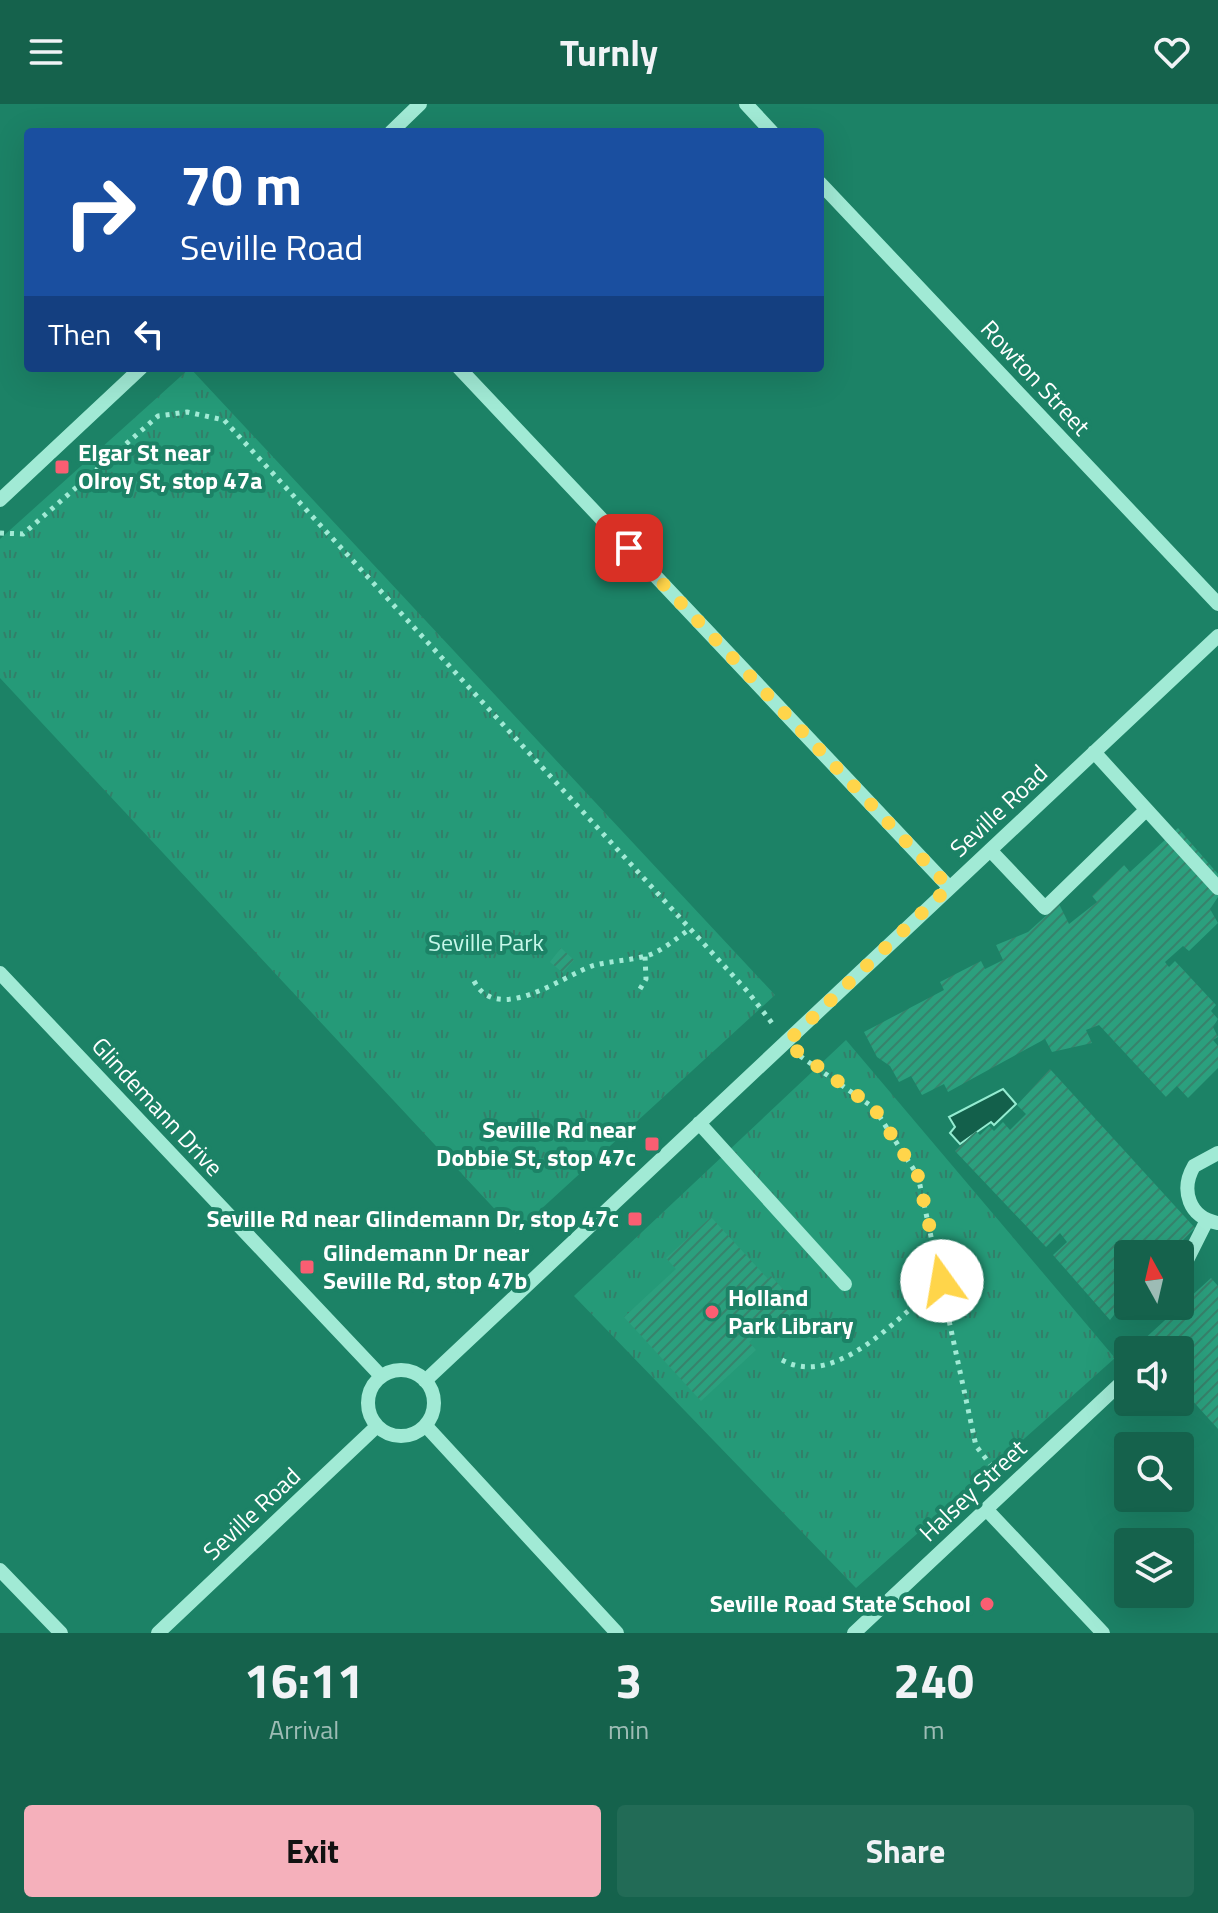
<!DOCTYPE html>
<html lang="en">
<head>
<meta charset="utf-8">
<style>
  body { margin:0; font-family:"Titillium Web",sans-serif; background:#226b56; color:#f1f3f6; height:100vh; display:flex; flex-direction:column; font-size:30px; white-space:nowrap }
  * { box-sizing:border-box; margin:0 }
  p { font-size:26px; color:#9dbcb5 }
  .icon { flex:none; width:44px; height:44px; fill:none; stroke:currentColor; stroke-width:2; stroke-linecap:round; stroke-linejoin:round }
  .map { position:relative; height:1529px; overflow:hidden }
  .details { display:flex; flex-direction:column; background:#15624c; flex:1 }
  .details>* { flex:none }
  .top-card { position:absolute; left:24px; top:24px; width:800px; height:244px; border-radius:8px; box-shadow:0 8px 32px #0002; background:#1a4fa0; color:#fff; overflow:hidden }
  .needle { width:52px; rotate:352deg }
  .buttons { position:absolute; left:1114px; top:1136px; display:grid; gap:16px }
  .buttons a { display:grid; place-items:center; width:80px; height:80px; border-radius:8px; background:#15624c; box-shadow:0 8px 32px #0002; font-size:40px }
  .pin { position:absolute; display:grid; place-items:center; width:68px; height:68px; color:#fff; margin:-34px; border-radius:16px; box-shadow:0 4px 12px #0006 }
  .me { position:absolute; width:88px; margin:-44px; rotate:347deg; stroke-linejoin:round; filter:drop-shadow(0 0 6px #0008) }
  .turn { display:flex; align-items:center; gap:28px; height:168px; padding:0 24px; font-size:36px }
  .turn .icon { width:104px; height:104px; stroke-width:2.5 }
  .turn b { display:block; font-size:56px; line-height:68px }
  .then { display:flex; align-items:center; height:76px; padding:0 24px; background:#0003; gap:16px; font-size:30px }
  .eta { display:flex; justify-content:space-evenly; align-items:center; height:136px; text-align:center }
  .eta b { font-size:48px; font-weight:700; line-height:56px }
  .button { display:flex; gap:16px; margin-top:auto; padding:16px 24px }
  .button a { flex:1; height:92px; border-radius:8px; background:#f5b0bb; color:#111; font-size:32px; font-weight:700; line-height:92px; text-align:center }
  .button a+a { background:#226b56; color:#f1f3f6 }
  header { display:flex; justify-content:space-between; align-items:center; height:104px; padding:0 24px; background:#15624c; font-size:36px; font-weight:700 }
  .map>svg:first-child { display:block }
  .park { fill:url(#park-tufts) }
  .water { fill:#13604b; stroke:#94ecd1; stroke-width:2 }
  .building { fill:url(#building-hatch) }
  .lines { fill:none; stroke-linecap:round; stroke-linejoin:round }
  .path { stroke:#a1ead5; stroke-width:5; stroke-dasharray:4 6; stroke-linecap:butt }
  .minor { stroke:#a1ead5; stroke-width:14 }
  .route { stroke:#ffd54a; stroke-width:14; stroke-dasharray:0 25.2 }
  .poi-dot { fill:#fa5e72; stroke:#1c8266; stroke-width:3 }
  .labels { text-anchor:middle; stroke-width:8; stroke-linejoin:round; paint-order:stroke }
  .street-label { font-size:24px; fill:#fff; stroke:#1c8266 }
  .poi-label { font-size:24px; font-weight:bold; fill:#fff; stroke:#1c8266; text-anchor:start }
  .park-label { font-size:24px; fill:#c5f7e9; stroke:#1c8266 }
</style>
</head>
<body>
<header><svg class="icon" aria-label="menu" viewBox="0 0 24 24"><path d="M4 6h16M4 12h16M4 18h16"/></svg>Turnly<svg class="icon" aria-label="heart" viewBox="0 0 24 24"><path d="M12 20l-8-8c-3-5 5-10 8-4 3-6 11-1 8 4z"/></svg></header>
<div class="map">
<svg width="1218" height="1529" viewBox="0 0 1218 1529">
  <defs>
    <pattern id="park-tufts" width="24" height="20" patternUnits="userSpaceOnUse" patternTransform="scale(2)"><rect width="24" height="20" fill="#259a78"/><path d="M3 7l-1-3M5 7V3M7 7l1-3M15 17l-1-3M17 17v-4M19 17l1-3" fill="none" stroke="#337f69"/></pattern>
    <pattern id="building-hatch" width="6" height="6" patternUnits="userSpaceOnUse" patternTransform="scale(2)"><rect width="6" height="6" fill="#2ba07e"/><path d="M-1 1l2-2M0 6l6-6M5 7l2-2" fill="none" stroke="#37836c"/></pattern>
  </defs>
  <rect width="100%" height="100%" fill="#1c8266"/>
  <path class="park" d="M190 264 775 891 516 1128 0 574V435Z
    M846 936 1115 1254 856 1484 574 1192Z"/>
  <path class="water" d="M1003 985 1016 1000 994 1021 991 1018 960 1040 950 1029 955 1023 949 1013Z"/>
  <path class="building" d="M1178 724 1218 770V793L1210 805 1218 819 1189 847 1183 842 1165 858 1169 863 1175 857 1216 901 1211 907 1218 915 1213 923 1218 933 1213 936 1218 942V964L1188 994 1177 982 1166 993 1099 921 1086 926 1092 939 1052 948 1045 935 948 988 944 980 922 991 911 972 899 978 890 962 877 953 864 928 944 886 940 878 981 857 985 865 1003 856 996 841 1028 828 1059 800 1069 820 1097 798 1092 792 1124 761 1130 768Z
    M561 844 574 856 563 869 550 858Z
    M1050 965 1195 1124 1175 1144 1170 1139 1162 1147 1158 1142 1150 1150H1128V1193L1110 1216 1053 1151 1067 1138 1060 1129 1046 1143 955 1047 976 1027 980 1031 989 1022 994 1027 1003 1018 1010 1026 1026 1010 1017 1001Z
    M711 1113 768 1175 771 1172 799 1203 776 1224 770 1219 749 1238 756 1246 701 1297 624 1213 676 1165 666 1154Z
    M1211 1174 1218 1182V1325L1180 1283V1246H1147L1140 1239Z"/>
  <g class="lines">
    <path class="path" d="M0 429 23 430 158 312 187 308 224 316 748 888 775 923
      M474 877C497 922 563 872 592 862 609 857 625 857 642 853 659 850 675 835 690 825
      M640 885 646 875 645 852
      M800 952 874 1004 918 1072 976 1342 997 1369
      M782 1256C837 1286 901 1210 942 1177"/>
    <path class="minor" d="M746 0 772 28
      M391 28 420 0
      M820 79 1218 500
      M459 264 949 783
      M0 396 141 264
      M1094 648 1218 784
      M990 746 1045 804 1146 706
      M0 869 381 1272
      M699 1019 845 1180
      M1218 1049 1194 1062C1180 1086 1189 1114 1218 1119
      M1180 1170 1207 1116
      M368 1299a33 33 0 1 1 66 0a33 33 0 1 1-66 0Z
      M425 1277 1218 532
      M426 1322 617 1529
      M986 1405 1103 1529
      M0 1466 61 1529
      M158 1529 376 1323
      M854 1529 1122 1278"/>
  </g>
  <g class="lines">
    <path class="route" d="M629 444 949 783 786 939 874 1004 918 1072 942 1177"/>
  </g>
  <g class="poi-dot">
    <rect x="54" y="355" width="16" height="16" rx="4"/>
    <rect x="644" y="1032" width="16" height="16" rx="4"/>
    <rect x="627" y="1107" width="16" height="16" rx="4"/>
    <rect x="299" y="1155" width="16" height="16" rx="4"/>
    <circle cx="712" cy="1208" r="8"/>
    <circle cx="987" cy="1500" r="8"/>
  </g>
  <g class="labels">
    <g class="street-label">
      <text transform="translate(1035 274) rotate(47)" y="8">Rowton Street</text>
      <text transform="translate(999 707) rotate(-43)" y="8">Seville Road</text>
      <text transform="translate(157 1003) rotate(47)" y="8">Glindemann Drive</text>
      <text transform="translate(973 1387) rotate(-43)" y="8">Halsey Street</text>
      <text transform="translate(252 1410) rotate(-43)" y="8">Seville Road</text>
    </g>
    <g class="poi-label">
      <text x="78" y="357">Elgar St near<tspan x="78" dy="28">Olroy St, stop 47a</tspan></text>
      <text x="636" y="1034" text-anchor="end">Seville Rd near<tspan x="636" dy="28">Dobbie St, stop 47c</tspan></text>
      <text x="619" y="1123" text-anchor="end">Seville Rd near Glindemann Dr, stop 47c</text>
      <text x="323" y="1157">Glindemann Dr near<tspan x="323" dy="28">Seville Rd, stop 47b</tspan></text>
      <text x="728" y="1202">Holland<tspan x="728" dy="28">Park Library</tspan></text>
      <text x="971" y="1508" text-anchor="end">Seville Road State School</text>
    </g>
    <g class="park-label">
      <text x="486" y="847">Seville Park</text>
    </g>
  </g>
</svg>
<div class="buttons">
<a><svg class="needle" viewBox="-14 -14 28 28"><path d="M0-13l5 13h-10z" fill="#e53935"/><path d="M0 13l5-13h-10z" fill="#9dbcb5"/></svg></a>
<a><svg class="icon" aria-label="sound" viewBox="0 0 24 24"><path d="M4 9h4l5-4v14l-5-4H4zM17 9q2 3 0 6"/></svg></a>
<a><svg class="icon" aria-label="search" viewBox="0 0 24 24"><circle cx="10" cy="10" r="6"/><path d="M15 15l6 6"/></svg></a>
<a><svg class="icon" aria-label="layers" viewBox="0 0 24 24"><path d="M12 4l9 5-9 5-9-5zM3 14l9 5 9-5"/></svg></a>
</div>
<div class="pin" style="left:629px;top:444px;background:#d93025"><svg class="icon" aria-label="arrive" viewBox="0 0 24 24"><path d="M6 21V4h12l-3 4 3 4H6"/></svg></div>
<svg class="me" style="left:942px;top:1177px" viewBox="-20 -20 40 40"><circle r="19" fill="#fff"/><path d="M0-13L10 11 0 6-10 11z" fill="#ffd54a"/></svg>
<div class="top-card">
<div class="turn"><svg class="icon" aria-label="right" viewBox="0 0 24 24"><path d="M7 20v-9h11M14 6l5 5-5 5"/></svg><div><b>70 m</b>Seville Road</div></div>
<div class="then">Then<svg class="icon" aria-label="left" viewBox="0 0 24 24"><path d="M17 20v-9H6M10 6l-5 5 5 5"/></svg></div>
</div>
</div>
<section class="details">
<div class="eta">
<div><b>16:11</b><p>Arrival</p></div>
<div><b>3</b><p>min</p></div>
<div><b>240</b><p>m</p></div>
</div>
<div class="button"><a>Exit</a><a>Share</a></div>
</section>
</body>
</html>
